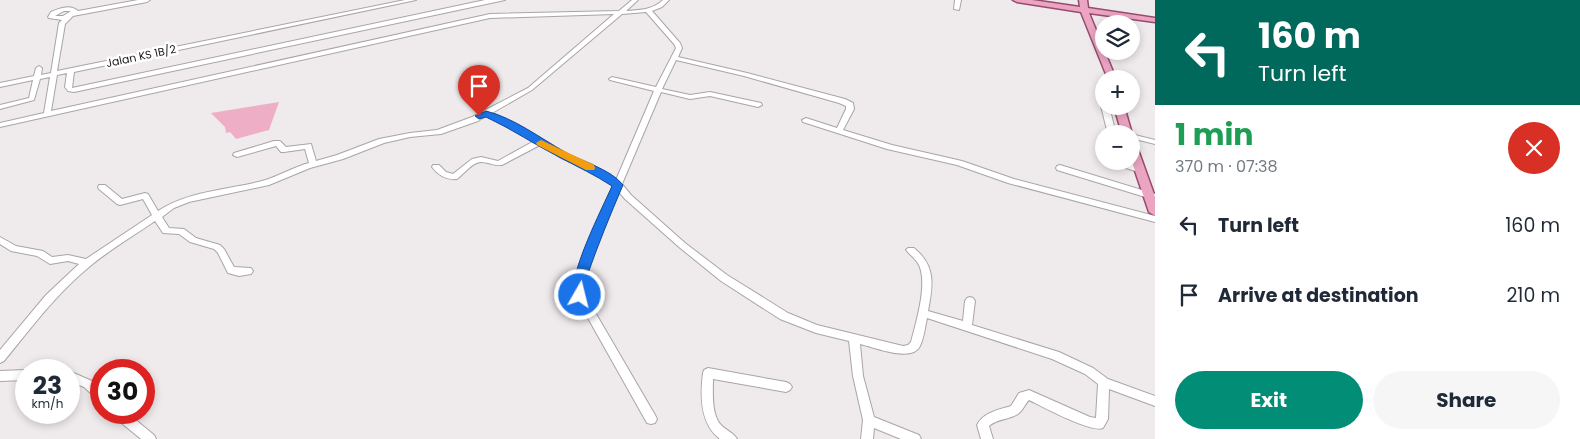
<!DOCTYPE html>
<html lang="en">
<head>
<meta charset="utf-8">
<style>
  body { margin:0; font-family:Poppins,sans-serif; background:#f6f6f7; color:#1f2937; height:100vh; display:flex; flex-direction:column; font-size:19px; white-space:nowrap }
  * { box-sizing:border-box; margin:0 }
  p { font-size:16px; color:#747a83 }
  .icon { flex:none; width:28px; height:28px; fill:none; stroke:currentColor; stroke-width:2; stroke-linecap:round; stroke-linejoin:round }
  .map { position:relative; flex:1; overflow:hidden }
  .drawer { display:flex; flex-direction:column; background:#fff; width:425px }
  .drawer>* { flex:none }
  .top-card { background:#00695c; color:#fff; overflow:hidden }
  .controls { position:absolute; left:1095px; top:15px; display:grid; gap:10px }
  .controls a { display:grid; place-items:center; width:45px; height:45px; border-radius:50%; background:#fff; box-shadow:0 2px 8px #0003; font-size:25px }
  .speed { position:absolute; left:15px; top:359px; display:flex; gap:10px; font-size:25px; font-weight:700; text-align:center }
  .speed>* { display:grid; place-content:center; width:65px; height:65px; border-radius:50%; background:#fff; box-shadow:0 2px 8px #0003; line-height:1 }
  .speed small { font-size:12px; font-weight:400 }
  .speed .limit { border:8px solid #d22; background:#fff; color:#111 }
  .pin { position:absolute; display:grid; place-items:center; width:42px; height:42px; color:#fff; margin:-51px -21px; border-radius:50% 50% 50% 0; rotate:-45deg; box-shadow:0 0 5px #0007 }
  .pin .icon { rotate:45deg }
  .me { position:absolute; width:55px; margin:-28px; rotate:8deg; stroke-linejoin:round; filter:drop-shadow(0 0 4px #0008) }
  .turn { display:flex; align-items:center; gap:18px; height:105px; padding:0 20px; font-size:22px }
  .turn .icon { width:65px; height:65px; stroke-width:2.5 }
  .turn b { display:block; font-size:35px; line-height:42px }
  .round { display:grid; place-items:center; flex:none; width:52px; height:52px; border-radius:26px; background:#f6f6f7 }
  .head { display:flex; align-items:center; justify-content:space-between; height:85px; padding:0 20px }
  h1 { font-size:30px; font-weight:700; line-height:38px; color:#1e9e55 }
  .action { display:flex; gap:10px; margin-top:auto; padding:10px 20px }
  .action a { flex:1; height:58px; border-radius:30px; background:#018d76; color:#fff; font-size:20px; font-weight:700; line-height:58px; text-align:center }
  .action a+a { background:#f6f6f7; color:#1f2937 }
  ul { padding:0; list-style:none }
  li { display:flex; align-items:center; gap:15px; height:70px; padding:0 20px }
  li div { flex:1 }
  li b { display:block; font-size:19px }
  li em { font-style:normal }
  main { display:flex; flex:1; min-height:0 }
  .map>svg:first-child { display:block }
  .green { fill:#eeafc6 }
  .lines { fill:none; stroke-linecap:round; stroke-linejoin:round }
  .minor-casing { stroke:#a9a5a6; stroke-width:2 }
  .major-casing { stroke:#984c6d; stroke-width:3 }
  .minor { fill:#fff; fill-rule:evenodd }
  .major { fill:#eba5c3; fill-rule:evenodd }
  .route { fill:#1a73e8; stroke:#114b97 }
  .slow { fill:#f59e0b }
  .labels { text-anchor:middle; stroke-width:5; stroke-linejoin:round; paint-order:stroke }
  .far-street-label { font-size:11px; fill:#181617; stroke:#fff }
</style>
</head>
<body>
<main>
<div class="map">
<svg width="1155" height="439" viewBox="0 0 1155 439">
  <rect width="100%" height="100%" fill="#efeaec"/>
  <path class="green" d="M279 102 269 130 236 139 230 132 226 133 225 127 211 113Z"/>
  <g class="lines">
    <g class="minor-casing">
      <path id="minor" d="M138 0H150L147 2 73 16 65 24 57 71 405 0H416L74 72 72 88 485 0H505L74 92 68 91 65 87 67 73 57 75 51 111 490 14 619 11 632 0H638L626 11C639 10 653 10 663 0H669L662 7 652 11 680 43 682 48 678 57 747 73 845 99 853 103 854 109 843 130 892 145 962 161 1014 179 1155 216V222L1008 183 957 165 887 149 803 122 802 120 806 118 837 128 846 109V106L839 103 744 76 676 60 662 89 690 95 710 92 761 103 762 105 758 107 710 96 690 99 661 92 622 184 631 195 685 243 727 275 788 313 817 325 903 346 908 345 911 342C916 323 928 284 919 265 916 259 910 255 906 250L908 248H914C936 266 933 285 928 311L963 321 965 301 967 298 970 297 973 298 975 301 972 325 1059 352 1093 368 1108 379 1155 396V406L1109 389 1108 419 1103 428C1091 433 1043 407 1029 400 1025 404 1023 410 1019 413 1011 420 998 418 989 426L993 439H981L977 425C984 412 998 410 1011 406L1019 393 1029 390 1090 417 1096 418 1098 384 1085 374 1052 359 927 318C925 327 924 338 920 346 912 363 874 347 860 344L863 376 874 417 919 435 921 439H901L874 428 873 439H861L863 420 853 376 849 341 816 333 780 319 721 281 679 247 625 199 619 192 597 245 584 281 585 295 655 415 657 419 655 423 651 424 647 423 575 295 574 281 587 245 613 186 587 169 561 158 540 145 502 165C494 166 488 162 481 162 472 162 464 174 457 179 446 180 438 175 432 167L433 165H439L446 172 453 174 472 159 481 157 498 161 534 141 514 130 486 116 478 121 441 134 410 137 384 143 343 159 310 168 269 185 189 202 174 208 162 217 169 228 184 229 196 238 220 245 224 249 234 267 251 268 253 271 251 274 239 276 228 273 218 253 214 249 190 242 179 234 163 233 155 221C133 236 109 250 89 267 56 294 31 328 4 361L0 363V350L46 295 79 264 68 261 50 264 37 256 11 251 0 244V237L16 246 43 251 52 257 68 255 86 259 152 215 143 199 120 205 117 204 99 189 98 187 99 185H105L122 199 145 193 148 194 158 211C188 191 228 190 262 181 278 177 293 167 309 163L305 149 284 152H281L276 146 237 157 233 155 234 153 274 141H280L286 147 311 144 316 161 337 155 379 139 410 133 437 130 472 117 528 88 614 14 490 18 0 127V123L44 113 50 77 40 79 34 100 0 109V105L29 98 33 80 0 87V83L34 76 36 68 39 66 42 68 41 75 51 73 59 23 62 20 49 18 48 17 51 12C60 8 70 4 78 11ZM64 11H71L63 16H55ZM646 12 674 44 676 48 656 87 612 77 609 79 610 80 654 91 616 180 593 165 567 154 520 126 492 113 532 90 622 14Z
        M955 0H961L959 10 954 9Z
        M1104 77 1107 79H1104V103L1100 101 1098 83 1102 78Z
        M1104 104V106H1109L1116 134H1108L1101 106Z
        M1131 134 1155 140V144L1131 138Z
        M1121 161H1129C1134 166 1141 165 1145 170L1141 173 1126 168Z
        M1060 165 1155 194V200L1057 170 1056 168 1057 166Z
        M708 368 786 382 790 384 792 387 790 390 786 392 713 379C713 393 711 416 722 426 727 431 734 433 737 439H720C700 424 700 396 703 373L704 370Z
        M26 370V380L0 381V371Z
        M69 371 92 381 101 388V400L97 399 84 387 69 381Z
        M112 412H126L154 435 156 439H141L113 416Z"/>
    </g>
    <g class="major-casing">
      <path id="major" d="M1013 0H1032L1080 7 1079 0H1087L1088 8 1155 18V22L1089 13 1116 79H1108L1081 12 1017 2Z
        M1114 106H1124L1132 134 1131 135 1122 134Z
        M1131 141 1136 144 1155 197V216L1149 212 1131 159Z"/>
    </g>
    <use href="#minor" class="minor"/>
    <use href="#major" class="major"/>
  </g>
  <path class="route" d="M486 111C514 118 540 138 565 152 582 162 611 169 623 185 610 215 598 245 587 276 585 283 588 291 584 298H575C565 280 603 207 612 186 595 175 578 167 561 158 535 145 512 129 486 117L479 119 475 116Z"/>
  <path class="slow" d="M541 140 594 165 595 168 594 170H586L537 145 536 143Z"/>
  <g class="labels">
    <g class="far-street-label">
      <text transform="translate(141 56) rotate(-12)" y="4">Jalan KS 1B/2</text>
    </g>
  </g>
</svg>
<div class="controls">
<a><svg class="icon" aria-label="layers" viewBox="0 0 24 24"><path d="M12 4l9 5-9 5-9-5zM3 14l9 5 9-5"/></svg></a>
<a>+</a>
<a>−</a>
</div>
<div class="speed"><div>23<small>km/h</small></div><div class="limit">30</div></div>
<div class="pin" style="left:479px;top:116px;background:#d93025"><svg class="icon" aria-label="arrive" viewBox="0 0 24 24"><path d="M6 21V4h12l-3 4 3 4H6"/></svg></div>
<svg class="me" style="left:580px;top:295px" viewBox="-20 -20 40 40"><circle r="17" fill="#1a73e8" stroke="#fff" stroke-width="3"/><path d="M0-11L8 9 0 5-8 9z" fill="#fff"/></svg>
</div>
<section class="drawer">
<div class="top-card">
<div class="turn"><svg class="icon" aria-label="left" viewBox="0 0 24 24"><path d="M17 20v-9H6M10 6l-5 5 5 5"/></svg><div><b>160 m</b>Turn left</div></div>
</div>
<div class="head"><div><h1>1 min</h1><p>370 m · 07:38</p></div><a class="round" style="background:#d93025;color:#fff"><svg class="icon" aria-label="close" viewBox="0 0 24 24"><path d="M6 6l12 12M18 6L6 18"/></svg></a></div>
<ul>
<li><svg class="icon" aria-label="left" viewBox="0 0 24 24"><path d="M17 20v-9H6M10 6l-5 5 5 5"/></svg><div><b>Turn left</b></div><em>160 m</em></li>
<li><svg class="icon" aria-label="arrive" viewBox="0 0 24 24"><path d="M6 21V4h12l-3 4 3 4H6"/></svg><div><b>Arrive at destination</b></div><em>210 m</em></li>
</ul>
<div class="action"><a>Exit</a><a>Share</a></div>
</section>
</main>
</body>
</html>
